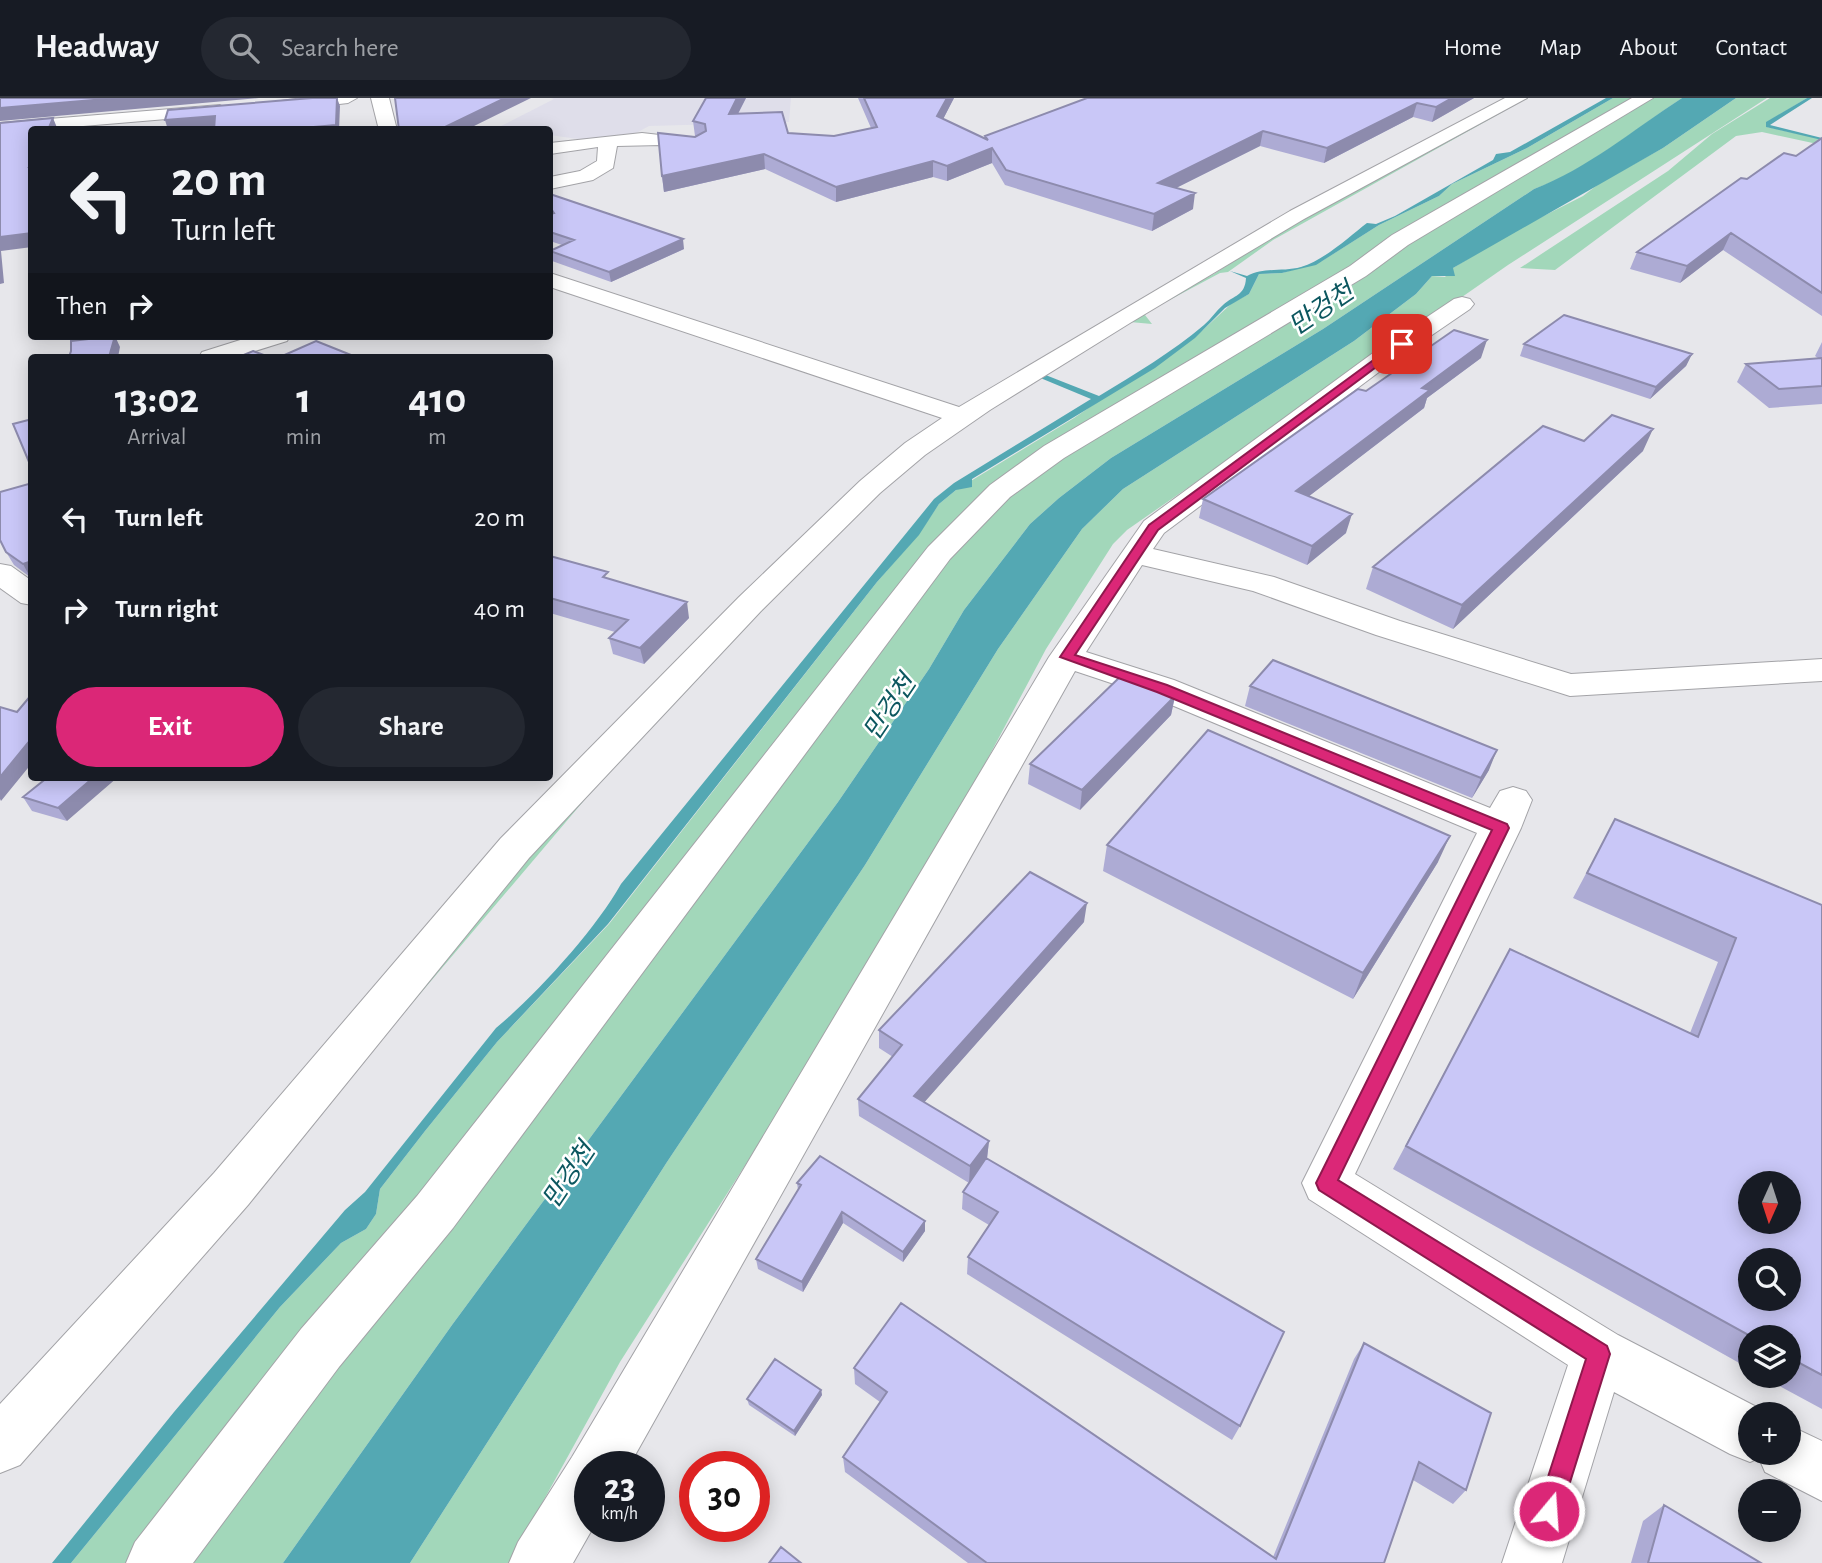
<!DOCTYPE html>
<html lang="en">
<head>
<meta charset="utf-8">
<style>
  body { margin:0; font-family:"Alegreya Sans","Noto Sans KR",sans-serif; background:#242831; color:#f1f3f6; height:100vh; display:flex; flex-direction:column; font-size:26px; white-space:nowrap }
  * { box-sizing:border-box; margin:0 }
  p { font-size:23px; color:#9ea1a6 }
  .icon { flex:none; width:38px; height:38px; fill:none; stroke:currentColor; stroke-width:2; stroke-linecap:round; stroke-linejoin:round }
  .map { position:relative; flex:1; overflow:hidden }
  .sheet { position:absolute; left:28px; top:256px; width:525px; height:427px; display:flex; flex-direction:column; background:#171b24; border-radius:7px; box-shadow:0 4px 18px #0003 }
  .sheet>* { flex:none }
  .hud { position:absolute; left:28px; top:28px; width:525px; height:214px; border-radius:7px; box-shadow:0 4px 18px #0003; background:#171b24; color:#f1f3f6; overflow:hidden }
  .needle { width:46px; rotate:183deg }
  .fabs { position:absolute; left:1738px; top:1073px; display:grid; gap:14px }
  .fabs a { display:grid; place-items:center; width:63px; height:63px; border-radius:50%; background:#171b24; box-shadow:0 4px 18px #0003; font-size:35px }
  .speed { position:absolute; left:574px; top:1353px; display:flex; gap:14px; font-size:35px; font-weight:700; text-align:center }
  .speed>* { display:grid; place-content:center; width:91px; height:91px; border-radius:50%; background:#171b24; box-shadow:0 4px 18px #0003; line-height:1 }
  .speed small { font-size:18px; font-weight:400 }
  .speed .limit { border:10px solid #d22; background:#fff; color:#111 }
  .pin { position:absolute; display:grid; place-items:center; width:60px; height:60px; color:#fff; margin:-30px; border-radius:14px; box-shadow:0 4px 10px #0006 }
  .me { position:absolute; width:77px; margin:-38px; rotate:18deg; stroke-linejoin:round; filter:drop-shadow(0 0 5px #0008) }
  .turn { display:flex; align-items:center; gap:24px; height:147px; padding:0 28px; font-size:32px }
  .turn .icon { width:91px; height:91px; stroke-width:2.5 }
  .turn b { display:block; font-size:49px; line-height:60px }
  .then { display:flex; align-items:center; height:66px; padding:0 28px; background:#0003; gap:14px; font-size:26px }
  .eta { display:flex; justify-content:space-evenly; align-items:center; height:119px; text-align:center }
  .eta b { font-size:42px; font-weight:700; line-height:49px }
  .primary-button { display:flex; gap:14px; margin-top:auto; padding:14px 28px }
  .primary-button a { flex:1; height:80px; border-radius:42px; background:#db2777; color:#fff; font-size:28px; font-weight:700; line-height:80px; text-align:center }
  .primary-button a+a { background:#242831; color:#f1f3f6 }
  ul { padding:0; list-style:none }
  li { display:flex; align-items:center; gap:21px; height:91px; padding:0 28px }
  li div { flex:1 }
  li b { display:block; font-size:26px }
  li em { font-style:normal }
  header { display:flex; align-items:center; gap:42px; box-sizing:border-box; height:98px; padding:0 35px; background:#171b24; border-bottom:2px solid #363941 }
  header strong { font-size:33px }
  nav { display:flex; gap:38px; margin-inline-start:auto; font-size:24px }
  .search { width:490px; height:63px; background:#242831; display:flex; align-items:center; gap:18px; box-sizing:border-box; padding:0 24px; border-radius:38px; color:#9ea1a6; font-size:26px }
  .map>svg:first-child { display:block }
  .built { fill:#dfdeea }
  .green { fill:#a2d7ba }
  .water { fill:#54a8b3 }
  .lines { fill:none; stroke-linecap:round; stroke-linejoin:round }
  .stream { fill:#54a8b3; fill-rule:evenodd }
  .minor-casing { stroke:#a3a3a7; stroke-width:2 }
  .minor { fill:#fff; fill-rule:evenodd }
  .wall { fill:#adabd4 }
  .shaded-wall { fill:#8d8bad }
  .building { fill:#c9c7f7; stroke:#8d8bad; stroke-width:2; fill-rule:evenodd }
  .route { fill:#db2777; stroke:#8e194d; stroke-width:2 }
  .labels { text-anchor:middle; stroke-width:5; stroke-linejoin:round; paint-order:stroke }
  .water-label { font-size:26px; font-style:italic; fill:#0c575f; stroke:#fff }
</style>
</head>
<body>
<header>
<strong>Headway</strong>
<div class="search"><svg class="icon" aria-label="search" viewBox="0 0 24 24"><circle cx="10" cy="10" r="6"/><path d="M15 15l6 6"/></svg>Search here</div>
<nav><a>Home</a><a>Map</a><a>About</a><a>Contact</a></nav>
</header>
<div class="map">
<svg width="1822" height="1465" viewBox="0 0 1822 1465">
  <rect width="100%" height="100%" fill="#e7e7eb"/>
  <path class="built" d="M551 0H791L789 24 649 28 627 40 585 42 550 37V32L499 29 554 1Z"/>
  <path class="green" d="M1521 0H1528L1273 142 1228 174 1220 175 1149 213 1145 217 1152 226 1130 224 974 319 862 406 587 699 325 1008 270 1066 0 1376V1362L404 904 487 802 790 472 854 409 910 361 986 307 1143 212 1214 176 1273 137Z
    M1613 0H1641L997 392 147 1465H71L280 1209 341 1145 366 1131 376 1116 380 1091 425 1033 497 944 609 826 877 484 918 437 939 406 956 392 1074 320 1203 232 1232 205 1249 196 1259 176 1282 175 1322 163 1379 127 1439 98 1452 86 1527 50Z
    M1646 0H1682C1635 31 1587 72 1534 91L1323 231 1111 360 1059 400 1030 426 964 512 929 571 838 704 452 1227 283 1465H162L1002 394Z
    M1736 0H1767L1508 167 1127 432 1113 446 1046 551 963 707 770 1028 620 1264 509 1465H410L667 1064 865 767 998 551 1082 431 1123 391 1354 243 1416 196 1432 178 1445 179 1453 170 1512 134 1583 98 1600 85 1663 50Z
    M1770 0H1807L1767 24V29L1822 41V47L1762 34 1736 38 1555 172 1520 170 1668 73 1712 36Z"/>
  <path class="water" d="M1606 0H1613L1527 50 1452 86 1439 98 1379 127 1316 167 1282 175 1259 176 1249 196 1225 210 1195 240 1155 270 972 381V389L956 392 939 406 919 437 877 484 608 826 497 944 425 1033 380 1091 376 1116 366 1131 341 1145 280 1209 71 1465H52L174 1314 345 1112 365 1094 496 930C536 897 596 831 621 786L934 401 954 385 1091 301 1038 279 1043 276 1099 298C1135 276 1172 254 1204 227 1211 221 1216 213 1223 207 1234 197 1245 198 1246 180L1230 173 1247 178C1264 169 1283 174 1301 169 1325 162 1351 137 1367 125L1376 126 1395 118 1493 62 1496 56 1510 54Z
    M1682 0H1736L1663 50 1453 170 1455 178H1432L1416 196 1354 243 1123 391 1082 431 998 551 865 767 667 1064 410 1465H283L452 1227 838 704 929 571 964 512 1030 426 1059 400 1111 360 1323 231 1534 91C1587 71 1634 31 1682 0Z"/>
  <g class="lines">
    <path class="stream" d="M1807 0H1812L1770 27 1822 40V42L1766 29V24Z"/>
    <g class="minor-casing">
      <path id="minor" d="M303 0H357L348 5 287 12 278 7 281 3Z
        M371 0H389L397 32H379Z
        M1505 0H1527L1304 121 1130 225 990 312 925 357 880 395 761 513 529 760 248 1107 20 1367 0 1375V1306L214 1075 501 740 739 499 860 383 905 345 942 320 550 189V175L959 309 1290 113Z
        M1632 0H1653L1408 147 1366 178 1064 360 1010 399 950 461 453 1130 339 1269 193 1465H126L135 1444 301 1231 417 1098 928 449 990 387 1044 348 1350 168 1392 137Z
        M220 7 229 12 226 16 0 35V25Z
        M642 35 704 42 706 46 697 52 661 47 617 48 613 70 593 82 550 91V79L580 73 597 63 598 49 550 56V45Z
        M1462 199 1470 201 1474 206 1470 211 1391 265 1164 435 1153 451 1274 479 1400 523 1571 576 1822 561V583L1570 598 1376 537 1253 493 1142 467 1086 554 1174 582 1490 710 1500 693 1513 689 1526 693 1532 702 1521 730 1355 1076 1618 1237 1770 1316H1750V1354H1788V1327L1822 1343V1403L1765 1374 1759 1360 1750 1364 1730 1356 1614 1294 1562 1465H1502L1568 1267 1309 1101 1302 1085 1477 735 1150 598 1075 573 629 1368H590V1428H594L573 1465H509L518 1444 572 1359 1049 559 1144 423 1373 255 1454 201Z
        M253 238H290L287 243 236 259H199L202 254Z
        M0 466 11 468 32 483V507L21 505 0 490Z"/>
    </g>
    <use href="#minor" class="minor"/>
  </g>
  <path class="wall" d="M746 0 738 16 788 35 834 38 871 30 858 0H954L943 21 985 41V38L1087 0H1474L1432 24 1413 19 1324 65 1260 48 1176 90 1193 111 1152 133 1005 87 992 65 947 83 933 79 836 104 765 71 664 94 662 78 696 39 695 38 693 23Z
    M1822 40V218L1723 152 1680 185 1630 171 1637 154 1796 58Z
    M550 96 684 151 611 184 552 163 550 153 562 147 550 143Z
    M1822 244V306L1769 310 1737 284 1746 266 1818 260 1815 258Z
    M1524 246 1692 256 1686 268 1650 301 1520 258Z
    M1481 260 1427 300 1424 310 1309 398 1346 435 1307 467 1199 420 1203 401 1366 293Z
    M1584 343 1643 353 1453 531 1366 491 1373 469Z
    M32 385V478L30 479 14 467 6 454Z
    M550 458 609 481 689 520 644 566 613 556 609 540 615 534 550 515Z
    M1250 588 1489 672 1472 700 1245 608Z
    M1175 598 1171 617 1080 712 1028 686 1030 666Z
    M48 679 67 723 32 713 23 699Z
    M1615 721 1822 807V1311L1761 1278H1788V1239H1750V1271L1393 1071 1510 851 1690 935 1718 864 1573 800Z
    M1107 747 1438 764 1353 901 1103 773Z
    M1084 824 924 1004 989 1043 987 1061 1240 1328 1232 1342 967 1176 968 1159 989 1127 962 1111 963 1094 969 1085 859 1018 858 1001 893 959 879 950V932Z
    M797 1085 925 1133 903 1164 843 1125 803 1194 758 1171 756 1161 798 1092Z
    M1364 1245 1466 1392 1453 1406 1413 1382 1384 1465H968L845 1374 843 1359 880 1304 855 1286 854 1270 1273 1459 1354 1261Z
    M821 1292 822 1297 795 1338 749 1307 747 1301Z
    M1664 1407 1761 1465H1631L1643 1423Z"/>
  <path class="shaded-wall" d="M117 0H259L0 23V10Z
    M337 0 340 8 339 32H280Z
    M505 0H531L466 32H439Z
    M737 0H746L730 31 729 16Z
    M947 0H954L937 33V18Z
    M1452 0H1474L1432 24 1436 9Z
    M1417 5 1413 19 1324 65 1327 50Z
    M215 18 219 28 168 32 165 22Z
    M53 20 58 32H48Z
    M1263 33 1260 48 1156 100 1158 85Z
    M992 50V65L947 83V68Z
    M764 56 765 71 664 94 662 78Z
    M933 63V79L836 104V89Z
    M1195 95 1193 111 1152 133 1154 116Z
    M32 135V149L1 153 4 185 0 186V139Z
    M1731 135 1723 152 1680 185 1687 168Z
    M683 141 684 151 611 184 609 174Z
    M115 238 120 249 118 259H109Z
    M1487 242 1481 260 1427 300 1424 310 1291 412 1296 393 1422 290Z
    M1692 256 1686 268 1650 301 1656 289Z
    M1653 331 1643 353 1453 531 1462 507Z
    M1352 416 1346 435 1307 467 1312 448Z
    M32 463V478L30 479 23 466Z
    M687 504 689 520 644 566 640 550Z
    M1175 598 1171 617 1080 712 1082 692Z
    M32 640V665L1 703 0 701V679Z
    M1497 652 1489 672 1472 700 1481 680Z
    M94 679H118L67 723 58 710Z
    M1450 738 1438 764 1353 901 1363 875Z
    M1087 805 1084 824 914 1016V998Z
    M989 1043 987 1060 969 1085 970 1068Z
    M842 1114 843 1125 803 1194 802 1184Z
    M925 1123V1133L903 1164V1154Z
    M821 1292 822 1297 795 1338 794 1333Z"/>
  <path class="building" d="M0 0H117L0 10Z
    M312 0H337L336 27 280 32H214L215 18 165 22 168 12Z
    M395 0H505L439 32H399Z
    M706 0H737L729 16 782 14 788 35 834 38 877 29 864 0H947L937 18 988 42 985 38 1087 0H1452L1436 9 1417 5 1327 50 1263 33 1158 85 1195 95 1154 116 1006 72 992 50 947 68 933 63 836 89 764 56 662 78 658 35 695 39 706 33 705 26 693 23Z
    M53 20 48 32H32V64L29 69H32V135L0 139V25Z
    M1822 40V195L1731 135 1687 168 1637 154 1741 80 1747 81 1784 55 1796 58Z
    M550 96 683 141 609 174 550 153 574 142 550 134V116L554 115 550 109Z
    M1564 217 1692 256 1656 289 1524 246Z
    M1454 232 1487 242 1422 290 1430 292 1296 393 1352 416 1312 448 1203 401 1358 291 1366 293Z
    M115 238 109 259H69L71 253V243Z
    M316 243 356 259H280Z
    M253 253 269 259H239Z
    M1822 260V288L1779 291 1746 266Z
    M1612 317 1653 331 1462 507 1373 469 1543 328 1584 343Z
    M32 321V371L13 326Z
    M32 385V463L23 466 6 454 0 442V394Z
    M550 458 608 474 603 479 687 504 640 550 609 540 628 522 550 500Z
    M1273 562 1497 652 1481 680 1250 588Z
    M1124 575 1175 598 1082 692 1030 666Z
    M32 596V640L0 679V609L17 614Z
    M1208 632 1450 738 1363 875 1107 747Z
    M48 679H94L58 710 23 699Z
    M1615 721 1822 807V1277L1788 1259V1239H1752L1406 1048 1510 851 1698 939 1736 840 1587 775ZM1750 1085H1788V1124H1750ZM1750 1162H1788V1200H1750Z
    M1030 774 1087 805 914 998 989 1043 970 1068 858 1001 902 947 879 932Z
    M820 1058 925 1123 903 1154 842 1114 802 1184 756 1161 801 1087 797 1085Z
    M986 1060 1284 1234 1240 1328 968 1159 998 1114 963 1094Z
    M901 1205 1276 1461 1364 1245 1491 1315 1466 1392 1419 1364 1384 1465H987L843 1359 887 1294 854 1270Z
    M775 1261 821 1292 794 1333 747 1301Z
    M1664 1407 1761 1465H1648Z
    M781 1449 801 1465H769Z"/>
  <path class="route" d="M1398 244 1407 246 1158 432 1075 557 1167 587 1507 726 1509 730 1338 1082 1607 1248 1610 1256 1561 1413 1557 1421 1549 1425 1540 1421 1537 1413 1586 1261 1319 1092 1316 1085 1492 732 1157 594 1060 559 1149 427Z"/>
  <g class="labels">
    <g class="water-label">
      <text transform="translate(1321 210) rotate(-34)" y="9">만겅천</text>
      <text transform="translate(889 609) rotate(-56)" y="9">만겅천</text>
      <text transform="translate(568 1077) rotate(-56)" y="9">만겅천</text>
    </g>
  </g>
</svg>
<div class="fabs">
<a><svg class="needle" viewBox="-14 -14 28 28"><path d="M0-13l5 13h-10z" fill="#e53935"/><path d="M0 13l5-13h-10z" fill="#9ea1a6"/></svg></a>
<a><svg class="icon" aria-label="search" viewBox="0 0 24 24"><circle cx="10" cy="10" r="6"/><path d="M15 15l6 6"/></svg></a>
<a><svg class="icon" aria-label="layers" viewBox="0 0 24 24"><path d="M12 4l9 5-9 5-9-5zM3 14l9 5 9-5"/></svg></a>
<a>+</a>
<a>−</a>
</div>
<div class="speed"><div>23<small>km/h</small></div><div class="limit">30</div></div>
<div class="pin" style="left:1402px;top:246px;background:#d93025"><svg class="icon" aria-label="arrive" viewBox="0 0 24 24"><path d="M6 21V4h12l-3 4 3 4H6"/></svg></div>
<svg class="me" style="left:1549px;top:1413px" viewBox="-20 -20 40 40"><circle r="17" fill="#db2777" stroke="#fff" stroke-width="3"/><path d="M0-11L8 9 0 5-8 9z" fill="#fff"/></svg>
<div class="hud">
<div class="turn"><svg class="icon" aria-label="left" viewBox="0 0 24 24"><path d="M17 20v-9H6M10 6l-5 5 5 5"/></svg><div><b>20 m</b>Turn left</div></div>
<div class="then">Then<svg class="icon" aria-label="right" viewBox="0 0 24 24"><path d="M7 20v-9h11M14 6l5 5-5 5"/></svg></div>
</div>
<section class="sheet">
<div class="eta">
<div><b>13:02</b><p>Arrival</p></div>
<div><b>1</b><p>min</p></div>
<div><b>410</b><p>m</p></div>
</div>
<ul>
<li><svg class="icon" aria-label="left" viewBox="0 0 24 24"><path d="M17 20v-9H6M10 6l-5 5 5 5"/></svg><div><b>Turn left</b></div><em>20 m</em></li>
<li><svg class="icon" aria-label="right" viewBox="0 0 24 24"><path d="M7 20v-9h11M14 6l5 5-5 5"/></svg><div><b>Turn right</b></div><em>40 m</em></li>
</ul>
<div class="primary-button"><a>Exit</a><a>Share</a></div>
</section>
</div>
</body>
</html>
